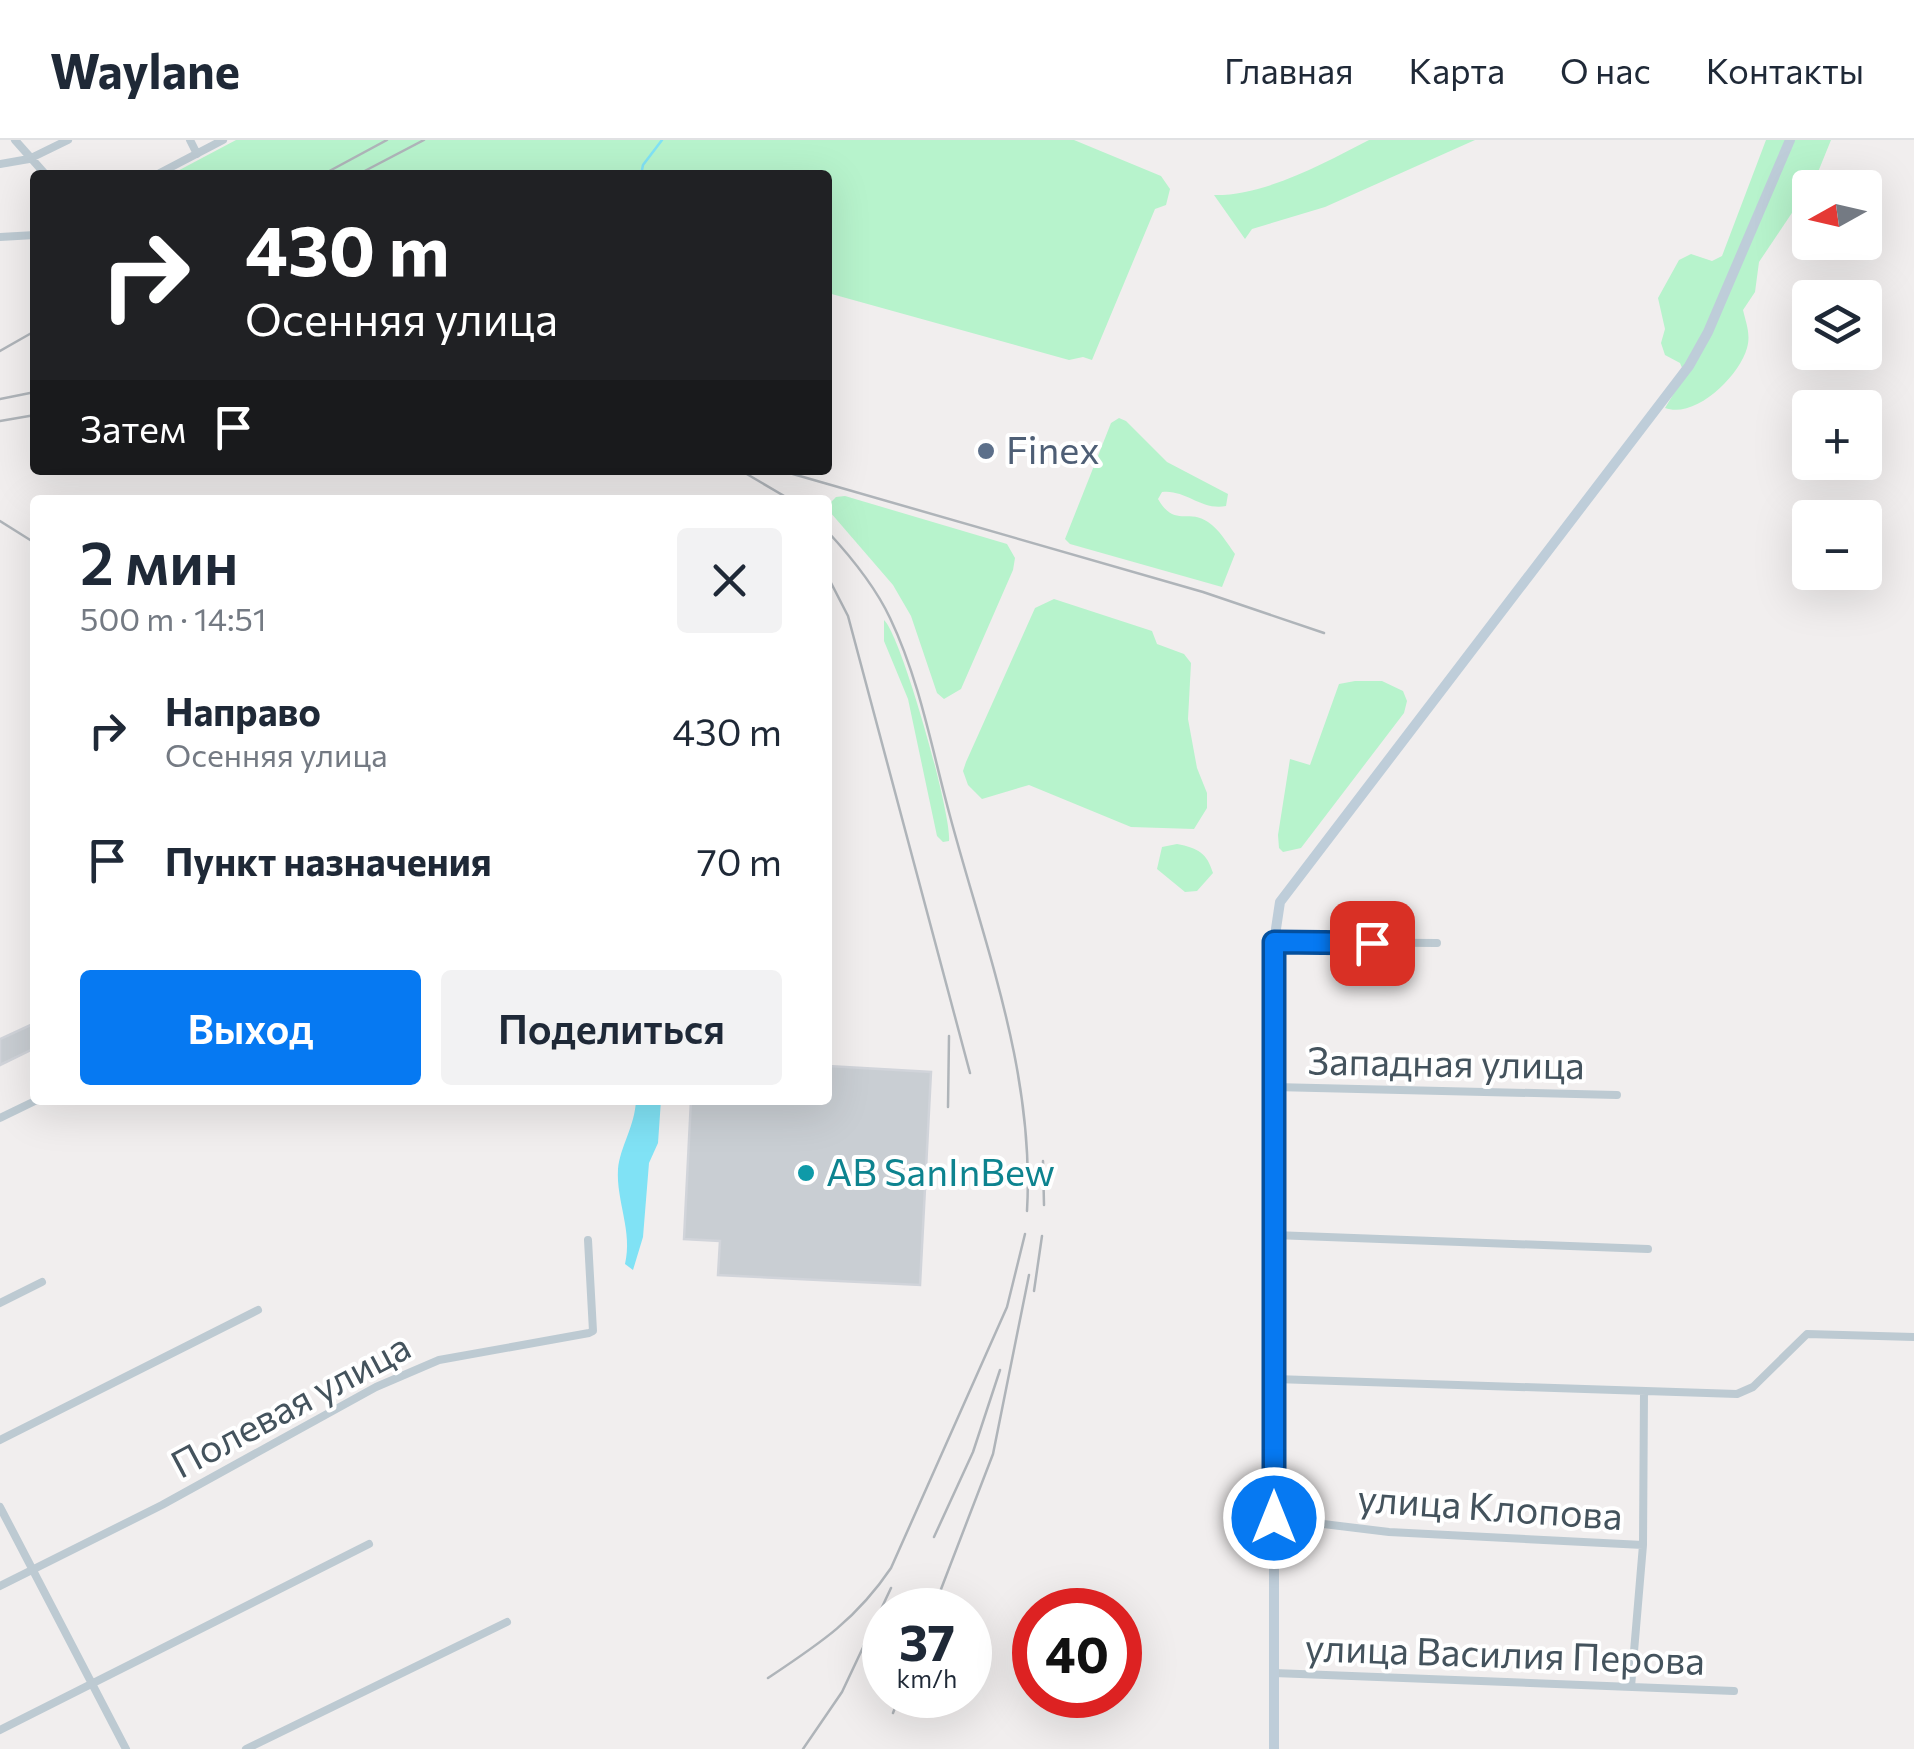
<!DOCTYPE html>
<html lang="ru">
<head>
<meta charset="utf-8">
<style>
  body { margin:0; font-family:Commissioner,sans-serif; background:#f2f2f3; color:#1f2937; height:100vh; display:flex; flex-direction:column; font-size:38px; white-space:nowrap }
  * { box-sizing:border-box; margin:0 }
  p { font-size:32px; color:#747a83 }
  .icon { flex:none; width:55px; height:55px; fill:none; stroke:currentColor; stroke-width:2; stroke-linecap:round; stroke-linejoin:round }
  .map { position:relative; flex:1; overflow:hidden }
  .drawer { position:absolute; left:30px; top:355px; width:802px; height:610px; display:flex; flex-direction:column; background:#fff; border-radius:10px; box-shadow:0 10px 40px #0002 }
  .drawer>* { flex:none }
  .banner { position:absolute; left:30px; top:30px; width:802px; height:305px; border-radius:10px; box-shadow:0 10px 40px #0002; background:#202124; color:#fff; overflow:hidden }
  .needle { width:65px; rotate:262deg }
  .fabs { position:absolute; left:1792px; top:30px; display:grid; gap:20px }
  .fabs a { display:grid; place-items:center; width:90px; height:90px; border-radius:10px; background:#fff; box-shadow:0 10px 40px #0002; font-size:50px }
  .speed { position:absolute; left:862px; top:1448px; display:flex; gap:20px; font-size:50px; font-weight:700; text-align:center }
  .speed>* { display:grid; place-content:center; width:130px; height:130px; border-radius:50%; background:#fff; box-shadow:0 10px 40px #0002; line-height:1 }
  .speed small { font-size:25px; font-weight:400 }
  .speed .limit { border:15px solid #d22; background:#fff; color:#111 }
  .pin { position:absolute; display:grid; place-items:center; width:85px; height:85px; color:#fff; margin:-42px; border-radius:20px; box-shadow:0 5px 15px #0006 }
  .me { position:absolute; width:110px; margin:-55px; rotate:0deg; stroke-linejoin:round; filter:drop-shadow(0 0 8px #0008) }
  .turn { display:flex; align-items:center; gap:35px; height:210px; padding:0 50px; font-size:45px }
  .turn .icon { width:130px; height:130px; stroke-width:2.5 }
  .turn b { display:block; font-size:70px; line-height:85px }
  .then { display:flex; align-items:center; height:95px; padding:0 50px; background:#0003; gap:20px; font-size:38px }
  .round { display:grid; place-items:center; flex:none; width:105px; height:105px; border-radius:10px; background:#f2f2f3 }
  .head { display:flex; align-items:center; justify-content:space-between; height:170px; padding:0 50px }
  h1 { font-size:60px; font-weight:600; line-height:75px }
  .action { display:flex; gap:20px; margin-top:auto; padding:20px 50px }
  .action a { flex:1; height:115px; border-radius:10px; background:#0679f2; color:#fff; font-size:40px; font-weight:600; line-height:115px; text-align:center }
  .action a+a { background:#f2f2f3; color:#1f2937 }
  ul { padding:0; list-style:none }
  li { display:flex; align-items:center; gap:30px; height:130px; padding:0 50px }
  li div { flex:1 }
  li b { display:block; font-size:38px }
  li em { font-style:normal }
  header { display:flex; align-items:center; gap:60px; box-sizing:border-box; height:140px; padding:0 50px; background:#fff; border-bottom:2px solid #e0e1e3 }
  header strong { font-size:48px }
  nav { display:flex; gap:55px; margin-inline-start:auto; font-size:35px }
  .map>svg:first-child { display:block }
  .green { fill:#b7f3cc }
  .water { fill:#80e2f5 }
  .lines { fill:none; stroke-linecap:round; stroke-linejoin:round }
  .stream { stroke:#80e2f5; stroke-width:2.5 }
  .building { fill:#c9ced3; stroke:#d1d4da; stroke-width:2.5 }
  .street { stroke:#bdcad2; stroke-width:8 }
  .secondary { stroke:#becdd9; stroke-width:10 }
  .rail { stroke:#afb4b9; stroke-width:2.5 }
  .route-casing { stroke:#044f9d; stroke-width:25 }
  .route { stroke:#0679f2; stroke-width:18 }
  .service-dot { fill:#5c6f8a; stroke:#fff; stroke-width:4 }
  .culture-dot { fill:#0f9aa8; stroke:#fff; stroke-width:4 }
  .labels { text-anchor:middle; stroke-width:8; stroke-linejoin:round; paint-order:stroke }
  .service-label { font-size:38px; fill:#4e5e75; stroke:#fff; text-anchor:start }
  .street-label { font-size:38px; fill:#44535d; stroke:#fff }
  .culture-label { font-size:38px; fill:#0d838f; stroke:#fff; text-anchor:start }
</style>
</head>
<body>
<header>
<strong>Waylane</strong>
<nav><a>Главная</a><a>Карта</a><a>О нас</a><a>Контакты</a></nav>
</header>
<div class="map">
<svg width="1914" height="1609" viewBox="0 0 1914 1609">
  <rect width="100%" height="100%" fill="#f1eeee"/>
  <path class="green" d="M236 0H1074L1161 36 1170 49 1166 65 1155 69 1092 220 1083 217 1069 220 828 153V35H170Z
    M1369 0H1475L1325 67 1252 89 1245 99 1214 55C1265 56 1324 23 1369 0Z
    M1766 0H1831L1816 37 1759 122 1755 152 1743 170C1746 183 1751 194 1747 208 1739 237 1695 279 1665 268L1685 235 1680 223 1665 215 1661 203 1665 189 1658 158 1679 120 1691 114 1712 121 1722 116Z
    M1119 278 1126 281 1167 322 1228 354 1226 366C1202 371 1185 349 1162 352L1158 359C1175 388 1187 368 1208 382 1219 389 1227 403 1235 414L1222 447 1070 404 1065 399 1111 283Z
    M845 356 1007 404 1015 418 1013 430 961 549 944 559 937 553 911 476 893 445 830 372V363L836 357Z
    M1054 459 1152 491 1157 504 1184 514 1191 523 1188 579 1197 628 1207 653V668L1194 689 1131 687 1029 645 982 659 968 645 963 631 966 622 1035 468Z
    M884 480C902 497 952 675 949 701L943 702 937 696 908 559 884 501Z
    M1355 541H1382L1403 551 1407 561 1404 573 1301 708 1283 712 1279 708 1278 695 1290 619 1310 625 1339 544Z
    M1177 704C1198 708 1207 713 1213 733L1197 751 1185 752 1157 729 1162 707Z"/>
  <path class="water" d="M636 960H661L658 1003 649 1023 643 1097 633 1130 625 1124C633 1092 616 1061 618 1029 620 1007 635 986 636 960Z"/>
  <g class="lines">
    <path class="stream" d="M641 35 643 25 662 0"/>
  </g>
  <path class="building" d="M35 883V908L0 925V899Z
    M828 926 931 932 920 1145 718 1135 720 1101 684 1099 691 960H828Z"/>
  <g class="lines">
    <path class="street" d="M15 0 46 35
      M190 0 197 14
      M0 24 29 19 68 0
      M156 35 223 0
      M0 97 35 95
      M1274 802 1437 803
      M1274 947 1617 955
      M0 978 37 960
      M1274 1095 1648 1109
      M0 1163 42 1142
      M1275 1239 1737 1254 1753 1247 1807 1194 1914 1197
      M0 1300 258 1170
      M0 1367 126 1609
      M1274 1378 1389 1392 1643 1405
      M0 1446 162 1365 376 1247 439 1220 589 1193 593 1191 588 1100
      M1274 1533 1734 1551
      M1631 1547 1643 1405 1644 1251
      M0 1590 369 1404
      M246 1609 507 1482"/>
    <path class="secondary" d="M1274 1609V802L1280 762 1689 226 1708 192 1790 0"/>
    <path class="rail" d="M322 35 387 0
      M357 35 424 0
      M0 211 35 191
      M0 259 35 252
      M0 281 35 275
      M740 330 791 360
      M779 330 1203 452 1324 493
      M0 381 35 403
      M828 392C852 418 875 446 890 478 920 541 932 610 950 676 985 807 1035 933 1027 1071
      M828 437 848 476 970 933
      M948 967 949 896
      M1043 1021 1044 1065
      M1034 1151 1042 1096
      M934 1397 973 1312 1000 1230
      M933 1470 993 1314 1029 1135
      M768 1538C819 1504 856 1480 891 1428L1007 1167 1025 1094
      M893 1573 900 1555
      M803 1609 842 1552 891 1448"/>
  </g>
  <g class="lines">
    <g class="route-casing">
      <path id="route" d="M1274 1378V802L1372 803"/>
    </g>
    <use href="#route" class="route"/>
  </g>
  <circle class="service-dot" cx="986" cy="311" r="10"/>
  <circle class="culture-dot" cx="806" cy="1033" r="10"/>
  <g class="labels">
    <g class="service-label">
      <text x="1006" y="324">Finex</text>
    </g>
    <g class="street-label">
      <text transform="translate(1446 924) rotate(1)" y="13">Западная улица</text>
      <text transform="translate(291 1266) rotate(-28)" y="13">Полевая улица</text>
      <text transform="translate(1490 1368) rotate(4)" y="13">улица Клопова</text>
      <text transform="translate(1505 1515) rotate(2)" y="13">улица Василия Перова</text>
    </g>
    <g class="culture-label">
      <text x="826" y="1046">AB SanInBew</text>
    </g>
  </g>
</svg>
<div class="fabs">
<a><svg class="needle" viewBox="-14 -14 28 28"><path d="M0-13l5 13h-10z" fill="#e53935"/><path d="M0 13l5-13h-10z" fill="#747a83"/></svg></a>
<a><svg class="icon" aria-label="layers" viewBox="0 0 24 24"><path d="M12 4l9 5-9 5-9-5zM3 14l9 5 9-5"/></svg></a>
<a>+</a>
<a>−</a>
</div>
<div class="speed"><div>37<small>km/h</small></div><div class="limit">40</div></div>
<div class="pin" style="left:1372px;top:803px;background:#d93025"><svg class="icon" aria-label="arrive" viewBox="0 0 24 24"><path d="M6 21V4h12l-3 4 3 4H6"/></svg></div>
<svg class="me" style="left:1274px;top:1378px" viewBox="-20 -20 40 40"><circle r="17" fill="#0679f2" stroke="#fff" stroke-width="3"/><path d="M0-11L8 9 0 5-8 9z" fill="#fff"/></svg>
<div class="banner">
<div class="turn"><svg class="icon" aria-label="right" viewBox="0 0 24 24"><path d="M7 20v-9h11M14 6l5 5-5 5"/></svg><div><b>430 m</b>Осенняя улица</div></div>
<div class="then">Затем<svg class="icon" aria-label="arrive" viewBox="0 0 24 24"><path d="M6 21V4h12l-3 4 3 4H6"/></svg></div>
</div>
<section class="drawer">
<div class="head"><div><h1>2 мин</h1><p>500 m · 14:51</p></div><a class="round"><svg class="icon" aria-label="close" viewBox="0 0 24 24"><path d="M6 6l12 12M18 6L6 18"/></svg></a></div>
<ul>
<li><svg class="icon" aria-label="right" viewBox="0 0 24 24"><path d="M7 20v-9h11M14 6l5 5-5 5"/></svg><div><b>Направо</b><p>Осенняя улица</p></div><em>430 m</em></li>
<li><svg class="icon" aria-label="arrive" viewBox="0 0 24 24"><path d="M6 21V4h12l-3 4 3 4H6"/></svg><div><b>Пункт назначения</b></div><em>70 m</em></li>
</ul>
<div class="action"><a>Выход</a><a>Поделиться</a></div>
</section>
</div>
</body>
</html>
